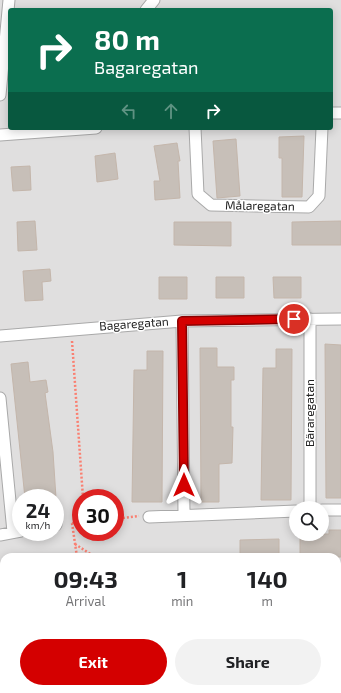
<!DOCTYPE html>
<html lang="en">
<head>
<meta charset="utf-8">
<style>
  body { margin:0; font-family:"Exo 2",sans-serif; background:#f2f2f2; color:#202124; height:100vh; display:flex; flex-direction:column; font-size:15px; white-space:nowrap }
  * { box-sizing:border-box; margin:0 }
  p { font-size:13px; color:#757577 }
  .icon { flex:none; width:22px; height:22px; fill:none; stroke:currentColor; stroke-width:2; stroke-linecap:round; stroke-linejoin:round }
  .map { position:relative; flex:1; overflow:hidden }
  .sheet { position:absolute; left:0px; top:553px; width:341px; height:140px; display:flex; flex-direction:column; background:#fff; border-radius:12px 12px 0 0; box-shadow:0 2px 10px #0003 }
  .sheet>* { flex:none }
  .hud { position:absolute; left:8px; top:8px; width:325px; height:122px; border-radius:4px; box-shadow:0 2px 10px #0003; background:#0b6e4f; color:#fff; overflow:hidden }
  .fabs { position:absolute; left:289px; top:501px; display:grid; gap:8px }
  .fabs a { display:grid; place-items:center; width:40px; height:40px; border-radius:50%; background:#fff; box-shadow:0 2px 10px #0003; font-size:20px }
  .speed { position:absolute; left:12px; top:489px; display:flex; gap:8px; font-size:20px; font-weight:700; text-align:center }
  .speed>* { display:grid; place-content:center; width:52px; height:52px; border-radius:50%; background:#fff; box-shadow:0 2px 10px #0003; line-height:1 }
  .speed small { font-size:10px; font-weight:400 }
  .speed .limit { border:6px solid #d22; background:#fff; color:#111 }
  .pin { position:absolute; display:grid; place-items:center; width:34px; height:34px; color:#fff; margin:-17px; border:2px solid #fff; border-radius:50%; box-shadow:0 1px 4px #0007 }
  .me { position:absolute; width:44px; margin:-22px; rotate:0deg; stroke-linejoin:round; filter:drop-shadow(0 0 3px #0008) }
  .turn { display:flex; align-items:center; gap:14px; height:84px; padding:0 20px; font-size:18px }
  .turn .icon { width:52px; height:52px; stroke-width:2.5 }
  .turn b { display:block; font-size:28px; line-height:34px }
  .lanes { display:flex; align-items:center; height:38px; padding:0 20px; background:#0003; justify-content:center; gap:20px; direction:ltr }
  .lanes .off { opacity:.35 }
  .eta { display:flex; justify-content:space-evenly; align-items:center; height:68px; text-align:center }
  .eta b { font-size:24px; font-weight:700; line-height:28px }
  .cta { display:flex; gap:8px; margin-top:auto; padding:8px 20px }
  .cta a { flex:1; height:46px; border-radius:24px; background:#d40000; color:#fff; font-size:16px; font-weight:700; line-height:46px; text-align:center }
  .cta a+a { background:#f2f2f2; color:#202124 }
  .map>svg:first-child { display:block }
  .residential { fill:#e0dfdf; fill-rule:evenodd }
  .farmland { fill:#eef0d5 }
  .forest { fill:#add19e }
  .building { fill:#c7bfb8; stroke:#c4b6ab }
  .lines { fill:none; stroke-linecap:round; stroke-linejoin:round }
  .street-casing { stroke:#a9a9a9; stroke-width:13 }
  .path { stroke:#fa8072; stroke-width:2.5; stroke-dasharray:2 2; stroke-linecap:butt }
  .street { stroke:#fff; stroke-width:11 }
  .route-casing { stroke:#8a0000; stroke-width:10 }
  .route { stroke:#d40000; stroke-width:7 }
  .labels { text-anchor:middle; stroke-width:3; stroke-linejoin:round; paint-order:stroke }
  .street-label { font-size:12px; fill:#222; stroke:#fff }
</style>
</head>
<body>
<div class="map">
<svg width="341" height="693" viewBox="0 0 341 693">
  <rect width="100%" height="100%" fill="#f2efe9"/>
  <path class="residential" d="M0 0H341V588H337V557H4V621H0ZM10 10H331V128H10ZM21 498H55V532H21ZM81 498H115V532H81ZM296 508H322V534H296Z
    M341 613V693H286L284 689H337V614Z"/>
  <path class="farmland" d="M0 681 4 682V689H36L37 693H0Z"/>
  <path class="forest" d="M152 689H284L286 693H152Z"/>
  <path class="building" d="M304 136 302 197H282V158H279V137Z
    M236 139 240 196 217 198 213 141Z
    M177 143 180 161H178L180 198 155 200 154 181H160L154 146Z
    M115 153 118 179 97 182 95 156Z
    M30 166 31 190 13 191 11 167Z
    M35 221 37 250 18 251 17 222Z
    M341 221V245H292V222Z
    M174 222H231V246L174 245Z
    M50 269 51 281 42 282 43 300 25 301 23 271Z
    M159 277H187V299H159Z
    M216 277H244V298H216Z
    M273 277H301V298H274Z
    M325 344 341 345V498H326Z
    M200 348H217V367H234V380H231V427H233L232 463 219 464V502H201Z
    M276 349H292L291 500H261L263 368H276Z
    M147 351H163L162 502H132L134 370H147Z
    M28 362 30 382 46 380 48 392 45 393 53 452 56 498H25L11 364Z
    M329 530H341V557H300V534H329Z
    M279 539V557H240V540Z"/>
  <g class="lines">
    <g class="street-casing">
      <path id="street" d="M146 10 154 0
        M0 95 9 0
        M331 113H341
        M195 128 198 194 211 205 309 207 319 196 322 128
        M0 135 96 128
        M182 321 184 514
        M0 336 182 321 341 319
        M0 398 13 532
        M310 508V319
        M322 510H341
        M149 517 296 511
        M55 525H56
        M0 535 21 531"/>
    </g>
    <path class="path" d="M72 341 83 498
      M115 519 139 516
      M72 523 77 557
      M72 523 81 522
      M75 544 95 557
      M337 612 341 613
      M148 689 150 693
      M245 689 246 693
      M68 693 69 689"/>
    <use href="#street" class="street"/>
  </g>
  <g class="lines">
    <g class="route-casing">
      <path id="route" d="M184 485 182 321 294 319"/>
    </g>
    <use href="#route" class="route"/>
  </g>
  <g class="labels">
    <g class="street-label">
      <text transform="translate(260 206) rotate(1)" y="4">Målaregatan</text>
      <text transform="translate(134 324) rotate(-4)" y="4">Bagaregatan</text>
      <text transform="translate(310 413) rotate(-90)" y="4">Bäraregatan</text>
    </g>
  </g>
</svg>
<div class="fabs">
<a><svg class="icon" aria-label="search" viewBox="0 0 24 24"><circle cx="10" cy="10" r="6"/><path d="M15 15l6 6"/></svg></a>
</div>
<div class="speed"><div>24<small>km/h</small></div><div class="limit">30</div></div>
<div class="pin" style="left:294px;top:319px;background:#d93025"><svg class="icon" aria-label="arrive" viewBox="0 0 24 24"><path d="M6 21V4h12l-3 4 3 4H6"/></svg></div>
<svg class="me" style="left:184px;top:485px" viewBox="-20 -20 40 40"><path d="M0-17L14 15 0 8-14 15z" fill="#d40000" stroke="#fff" stroke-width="4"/></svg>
<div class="hud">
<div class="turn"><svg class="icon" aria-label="right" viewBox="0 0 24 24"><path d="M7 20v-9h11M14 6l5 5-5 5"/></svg><div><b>80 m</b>Bagaregatan</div></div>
<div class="lanes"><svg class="icon off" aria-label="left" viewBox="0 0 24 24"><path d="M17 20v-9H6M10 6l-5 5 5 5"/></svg><svg class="icon off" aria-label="ahead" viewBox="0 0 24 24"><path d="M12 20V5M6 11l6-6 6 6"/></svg><svg class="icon" aria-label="right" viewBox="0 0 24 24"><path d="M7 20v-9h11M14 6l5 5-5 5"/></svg></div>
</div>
<section class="sheet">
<div class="eta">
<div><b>09:43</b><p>Arrival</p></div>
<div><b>1</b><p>min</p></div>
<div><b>140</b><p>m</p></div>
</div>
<div class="cta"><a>Exit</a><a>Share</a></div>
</section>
</div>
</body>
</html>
